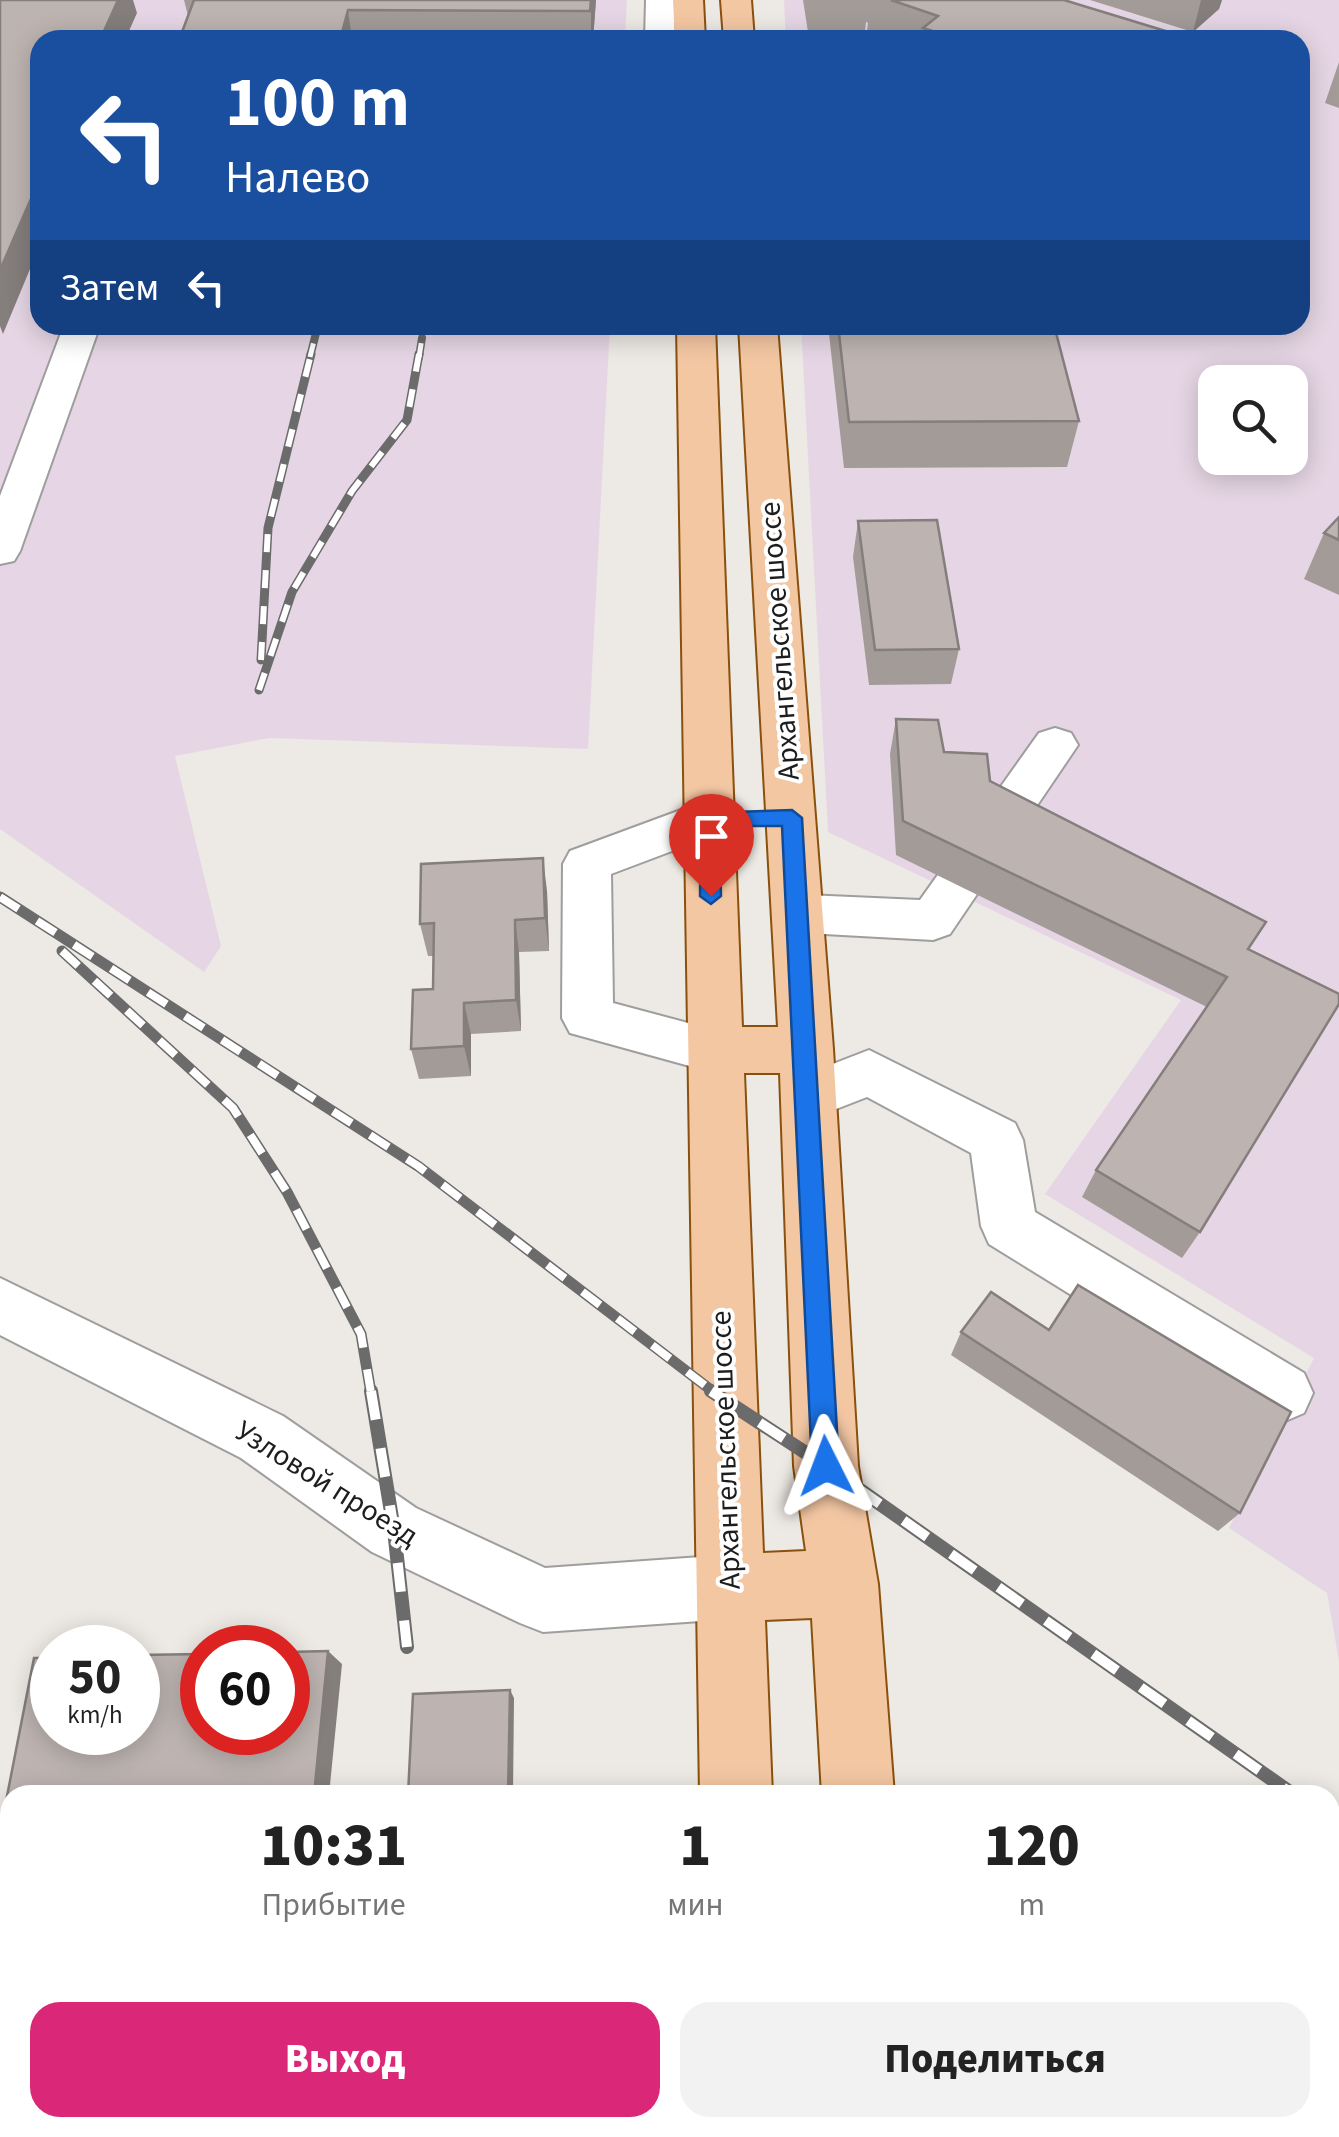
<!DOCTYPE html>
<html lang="ru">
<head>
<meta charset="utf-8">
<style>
  body { margin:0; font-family:"Source Sans 3",sans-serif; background:#f2f2f2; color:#222; height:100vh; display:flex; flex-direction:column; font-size:38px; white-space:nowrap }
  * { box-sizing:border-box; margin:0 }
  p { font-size:32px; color:#767676 }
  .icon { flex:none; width:55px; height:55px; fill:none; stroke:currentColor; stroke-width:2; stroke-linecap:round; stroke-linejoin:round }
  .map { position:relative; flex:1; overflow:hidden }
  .panel { position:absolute; left:0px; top:1785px; width:1340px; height:352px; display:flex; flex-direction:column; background:#fff; border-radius:30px 30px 0 0; box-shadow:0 5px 25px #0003 }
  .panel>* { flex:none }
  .hud { position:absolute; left:30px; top:30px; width:1280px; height:305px; border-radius:30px; box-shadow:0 5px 25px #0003; background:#1a4fa0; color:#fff; overflow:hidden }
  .controls { position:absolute; left:1198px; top:365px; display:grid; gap:20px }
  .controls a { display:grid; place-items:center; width:110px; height:110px; border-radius:20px; background:#fff; box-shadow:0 5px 25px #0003; font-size:50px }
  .speed { position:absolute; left:30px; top:1625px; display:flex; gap:20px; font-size:50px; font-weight:700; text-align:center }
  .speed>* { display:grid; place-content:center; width:130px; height:130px; border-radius:50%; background:#fff; box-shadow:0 5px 25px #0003; line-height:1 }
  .speed small { font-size:25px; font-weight:400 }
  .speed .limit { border:15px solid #d22; background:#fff; color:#111 }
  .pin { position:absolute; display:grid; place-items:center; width:85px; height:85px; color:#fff; margin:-102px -42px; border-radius:50% 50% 50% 0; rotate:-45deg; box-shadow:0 0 10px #0007 }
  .pin .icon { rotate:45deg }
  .me { position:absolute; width:110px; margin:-55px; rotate:357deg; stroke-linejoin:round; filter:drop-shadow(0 0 8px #0008) }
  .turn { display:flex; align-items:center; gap:35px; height:210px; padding:0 30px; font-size:45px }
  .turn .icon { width:130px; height:130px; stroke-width:2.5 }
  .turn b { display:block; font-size:70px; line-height:85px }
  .then { display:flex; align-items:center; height:95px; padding:0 30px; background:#0003; gap:20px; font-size:38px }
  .eta { display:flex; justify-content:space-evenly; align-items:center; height:170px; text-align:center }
  .eta b { font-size:60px; font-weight:800; line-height:70px }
  .cta { display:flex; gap:20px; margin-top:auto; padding:20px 30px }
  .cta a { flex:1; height:115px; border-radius:30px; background:#db2777; color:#fff; font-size:40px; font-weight:800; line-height:115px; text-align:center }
  .cta a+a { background:#f2f2f2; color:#222 }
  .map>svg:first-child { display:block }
  .industrial { fill:#e6d6e5; fill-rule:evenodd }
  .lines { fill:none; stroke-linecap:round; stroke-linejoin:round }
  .minor-casing { stroke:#9e9e9e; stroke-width:4 }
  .major-casing { stroke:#8a510c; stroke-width:4 }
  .minor { fill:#fff; fill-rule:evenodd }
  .major { fill:#f4c7a3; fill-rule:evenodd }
  .rail-far3-casing { stroke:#6b6b6b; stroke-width:8 }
  .rail-far2-casing { stroke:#6b6b6b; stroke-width:9 }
  .rail-far1-casing { stroke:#6b6b6b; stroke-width:11 }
  .rail-casing { stroke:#6b6b6b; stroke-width:14 }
  .rail-far3 { stroke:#fff; stroke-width:5; stroke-dasharray:14; stroke-linecap:butt }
  .rail-far2 { stroke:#fff; stroke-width:6; stroke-dasharray:18; stroke-linecap:butt }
  .rail-far1 { stroke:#fff; stroke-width:8; stroke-dasharray:22; stroke-linecap:butt }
  .rail { stroke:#fff; stroke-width:10; stroke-dasharray:29; stroke-linecap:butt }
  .wall { fill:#a39b98 }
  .shaded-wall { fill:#847e7c }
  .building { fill:#bdb4b1; stroke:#847e7c; stroke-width:2.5 }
  .route { fill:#1a73e8; stroke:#114b97; stroke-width:2.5 }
  .labels { text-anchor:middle; stroke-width:8; stroke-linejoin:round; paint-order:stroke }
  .street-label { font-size:30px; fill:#1d1d1d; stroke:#fff }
</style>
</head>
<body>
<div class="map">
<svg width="1339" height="2137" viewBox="0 0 1339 2137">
  <rect width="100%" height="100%" fill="#ede9e4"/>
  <path class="industrial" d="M0 0H627L625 40H40V325H610L588 749 269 738 175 756 221 946 204 972 0 829Z
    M784 0H1339V1661L1327 1593 1229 1528 1314 1358 1045 1194 1181 1000 828 832 801 325H1300V40H786ZM1215 382H1290V458H1215Z"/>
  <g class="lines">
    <g class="minor-casing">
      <path id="minor" d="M646 0H674L675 40H645Z
        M64 325H100L20 551 14 561 0 564V496Z
        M1055 728 1071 733 1078 745 950 934 933 940 806 933 789 928 781 914 789 900 806 895 920 900 1039 733Z
        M708 800 725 805 731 818 725 831 611 874 613 1003 733 1035 741 1051 733 1067 715 1073 570 1033 562 1018 563 864 570 851Z
        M869 1050 1015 1123 1023 1140 1035 1212 1304 1373 1313 1393 1304 1413 1283 1422 1262 1413 989 1244 981 1226 971 1153 867 1097 808 1120 789 1113 781 1097 789 1081Z
        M0 1278 283 1416 416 1508 545 1568 729 1555 752 1564 761 1587 752 1610 729 1619 543 1632 520 1623 372 1552 241 1458 0 1335Z"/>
    </g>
    <g class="major-casing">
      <path id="major" d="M673 0H703L705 40H675Z
        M721 0H751L754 40H724Z
        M677 325H715L742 1027H778L739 325H777L833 1049 858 1466 878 1584 894 1795H822L812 1618 765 1620 772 1795H700ZM744 1073H780L794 1466 806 1551 763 1553Z
        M706 2128H786V2137H706Z
        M815 2128H895L892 2137H812Z"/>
    </g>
    <use href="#minor" class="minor"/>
    <use href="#major" class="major"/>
    <g class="rail-far3-casing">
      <path id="rail-far3" d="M310 357 318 325
        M419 357 422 338"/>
    </g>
    <g class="rail-far2-casing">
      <path id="rail-far2" d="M261 660 268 528 311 354
        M259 690 292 592 352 491 407 420 419 354"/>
    </g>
    <g class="rail-far1-casing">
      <path id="rail-far1" d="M0 897 418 1166 715 1393
        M62 951 233 1108 287 1192 361 1334 371 1393"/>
    </g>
    <g class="rail-casing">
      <path id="rail" d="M371 1391 394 1530 407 1647
        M711 1391 826 1466 1294 1795
        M1330 1820 1339 1827"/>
    </g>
    <use href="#rail-far3" class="rail-far3"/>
    <use href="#rail-far2" class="rail-far2"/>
    <use href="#rail-far1" class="rail-far1"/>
    <use href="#rail" class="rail"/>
  </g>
  <path class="wall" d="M184 0H596L593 40H179L188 16Z
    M803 0H1064L1195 40H873L866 38 868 23 866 22 865 31 808 32Z
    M1090 0H1222L1219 9 1193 32Z
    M1339 62V108L1325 103Z
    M381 325H603L602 330 382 331Z
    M828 325H1054L1079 421 1067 467 844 468Z
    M1339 517V595L1304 579 1324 533Z
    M858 521 959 649 951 684 869 685 853 557Z
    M896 719 1251 951 1200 1232 1182 1258 1082 1197 1096 1170 1207 1007 896 855 890 754Z
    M547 891 549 951 519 952 521 1031 471 1034V1076L419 1079 411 1049 433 989V956H428L420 924Z
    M961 1332 1240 1513 1218 1531 951 1355Z
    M1066 2128H1157L1167 2137H1060Z"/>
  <path class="shaded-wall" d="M118 0H133L137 13 125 40H100Z
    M591 0H596L593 40H591Z
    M1201 0H1222L1219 9 1193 32Z
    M348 10 352 40H340Z
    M40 178V245L3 334 0 326V270Z
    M543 858 547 891 549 951 545 918Z
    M515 920 519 952 521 1031 516 1000Z
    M464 1003 471 1034V1076L464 1046Z
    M328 1651 342 1664 329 1795H314Z
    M510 1690 514 1698 513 1795H508Z
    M257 2128H275L274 2137H256Z"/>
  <path class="building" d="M0 0H118L100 40H40V178L0 270Z
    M194 0H591L590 11 348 10 340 40H179Z
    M891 0H1064L1195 40H961L923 28 938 16Z
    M838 325H1054L1079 421 849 422Z
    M1339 517V540L1324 533Z
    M937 520 959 649 875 650 858 521Z
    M896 719 938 720 944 752 987 754 990 781 1266 922 1248 949 1339 994V1004L1200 1232 1096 1170 1227 977 903 821Z
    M543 858 545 918 515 920 516 1000 464 1003V1046L411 1049 413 990 433 989 434 923 420 924 421 864Z
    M1078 1285 1291 1412 1240 1513 961 1332 991 1292 1049 1330Z
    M328 1651 314 1795H10V1860H0V1832L34 1658H52V1732H138V1655L202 1654V1732H288V1652Z
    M510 1690 508 1795H408L413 1694Z
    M30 2128H257L256 2137H28Z
    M1082 2128H1157L1167 2137H1077Z"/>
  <path class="route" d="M792 810 802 818 839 1466 835 1476 826 1479 816 1476 812 1466 782 826H719L721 896 711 904 700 896 701 813Z"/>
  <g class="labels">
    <g class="street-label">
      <text transform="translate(779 641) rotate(-94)" y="10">Архангельское шоссе</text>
      <text transform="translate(725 1450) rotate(-92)" y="10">Архангельское шоссе</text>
      <text transform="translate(327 1483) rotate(32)" y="10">Узловой проезд</text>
    </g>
  </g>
</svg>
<div class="controls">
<a><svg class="icon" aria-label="search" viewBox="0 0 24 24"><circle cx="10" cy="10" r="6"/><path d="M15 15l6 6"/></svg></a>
</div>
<div class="speed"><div>50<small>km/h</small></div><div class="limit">60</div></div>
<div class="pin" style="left:711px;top:896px;background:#d93025"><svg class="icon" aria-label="arrive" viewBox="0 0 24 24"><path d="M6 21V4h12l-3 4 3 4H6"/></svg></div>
<svg class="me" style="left:826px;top:1466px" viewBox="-20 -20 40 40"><path d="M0-17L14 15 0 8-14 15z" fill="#1a73e8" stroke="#fff" stroke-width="4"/></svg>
<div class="hud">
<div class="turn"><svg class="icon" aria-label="left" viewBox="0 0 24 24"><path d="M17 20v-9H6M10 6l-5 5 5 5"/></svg><div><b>100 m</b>Налево</div></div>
<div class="then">Затем<svg class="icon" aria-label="left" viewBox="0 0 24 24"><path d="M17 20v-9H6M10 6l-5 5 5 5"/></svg></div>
</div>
<section class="panel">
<div class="eta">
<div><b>10:31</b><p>Прибытие</p></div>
<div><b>1</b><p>мин</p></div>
<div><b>120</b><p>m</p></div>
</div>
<div class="cta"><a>Выход</a><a>Поделиться</a></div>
</section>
</div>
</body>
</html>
